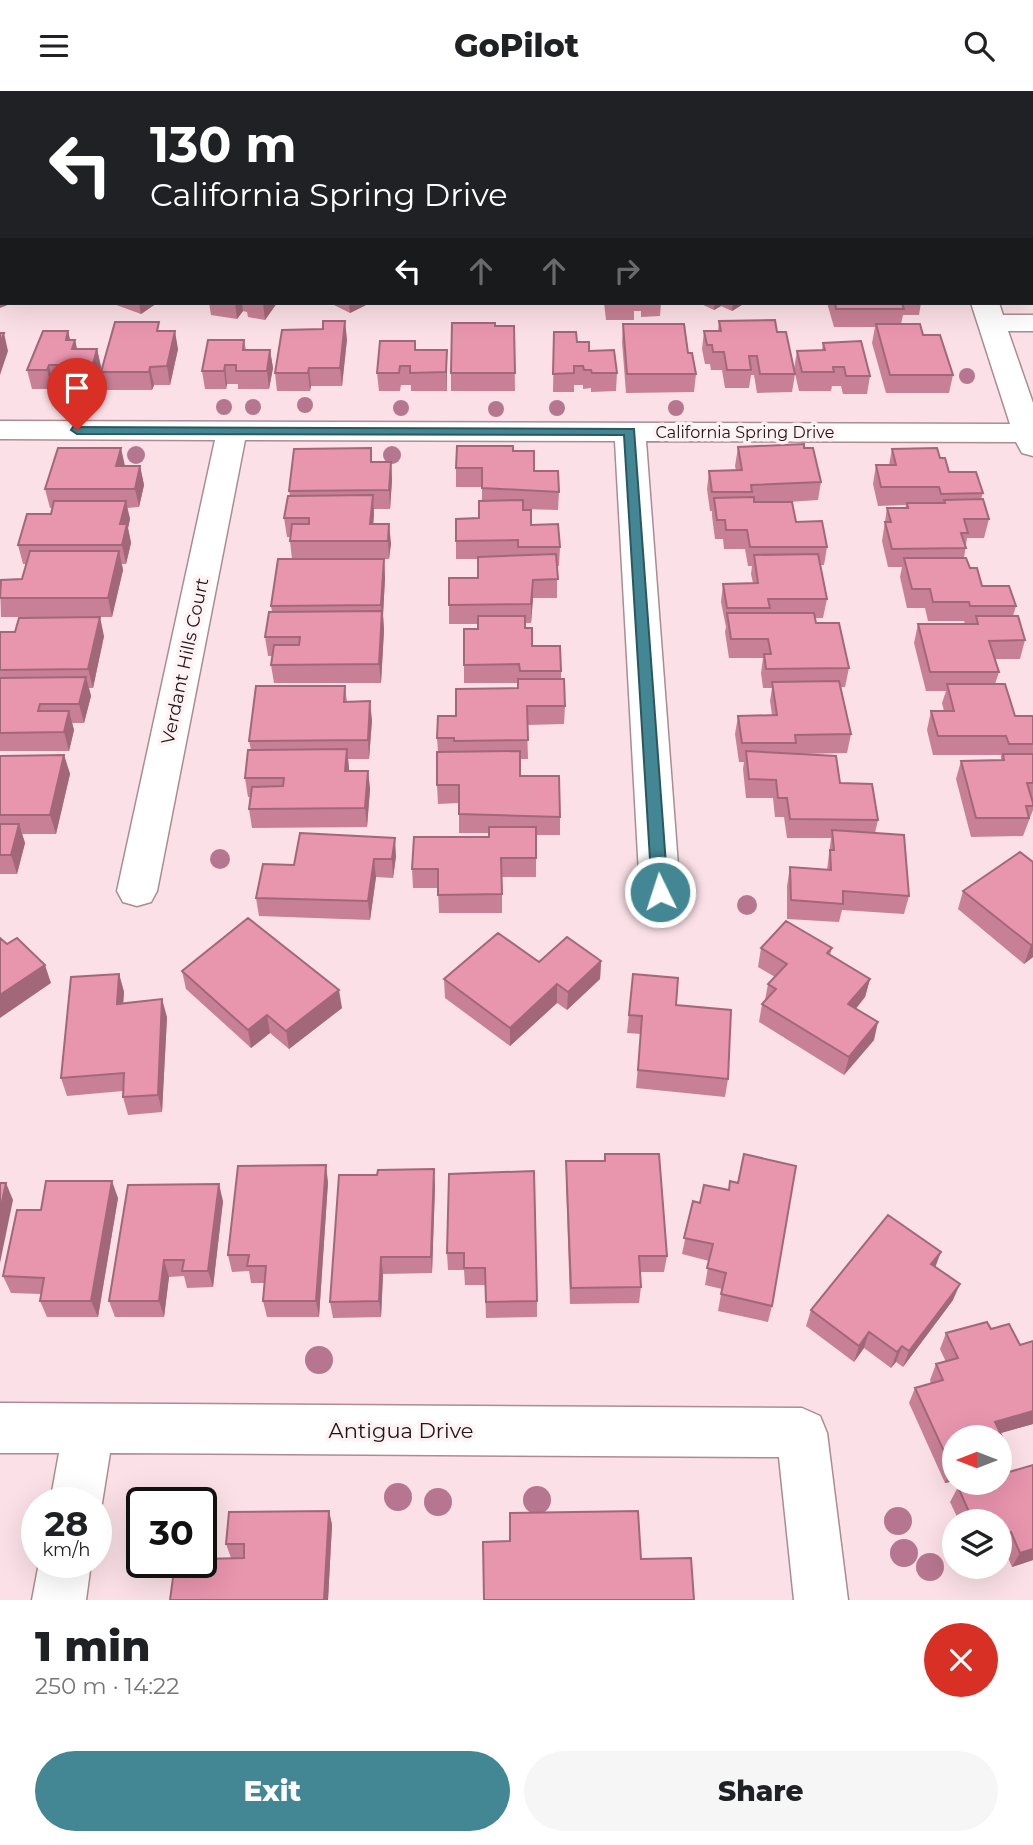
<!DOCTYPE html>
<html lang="en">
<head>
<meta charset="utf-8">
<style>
  body { margin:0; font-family:Montserrat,sans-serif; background:#f6f6f6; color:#202124; height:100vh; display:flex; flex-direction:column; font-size:26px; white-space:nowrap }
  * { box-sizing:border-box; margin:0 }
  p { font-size:23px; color:#757577 }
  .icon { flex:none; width:38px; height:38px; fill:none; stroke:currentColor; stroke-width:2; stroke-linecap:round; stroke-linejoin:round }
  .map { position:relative; height:1509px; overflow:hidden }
  .side { display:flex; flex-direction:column; background:#fff; flex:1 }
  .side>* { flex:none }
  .hud { position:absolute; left:0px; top:0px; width:1034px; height:214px; box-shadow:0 7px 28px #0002; background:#202124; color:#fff; overflow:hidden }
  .needle { width:46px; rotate:270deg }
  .fabs { position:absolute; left:942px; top:1334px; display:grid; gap:14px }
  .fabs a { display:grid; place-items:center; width:70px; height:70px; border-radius:50%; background:#fff; box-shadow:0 7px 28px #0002; font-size:35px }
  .speed { position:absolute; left:21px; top:1396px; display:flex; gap:14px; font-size:35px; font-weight:700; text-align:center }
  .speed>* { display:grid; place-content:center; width:91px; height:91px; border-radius:50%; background:#fff; box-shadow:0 7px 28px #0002; line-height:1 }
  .speed small { font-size:18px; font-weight:400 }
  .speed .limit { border:4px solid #111; border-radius:10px; background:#fff; color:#111 }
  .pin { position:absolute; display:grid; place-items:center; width:60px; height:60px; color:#fff; margin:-72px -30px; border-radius:50% 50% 50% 0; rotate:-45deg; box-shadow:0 0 7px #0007 }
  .pin .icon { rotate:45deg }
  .me { position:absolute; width:77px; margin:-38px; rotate:356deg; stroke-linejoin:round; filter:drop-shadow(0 0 5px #0008) }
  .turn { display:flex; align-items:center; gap:24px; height:147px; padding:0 35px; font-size:32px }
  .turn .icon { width:91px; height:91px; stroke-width:2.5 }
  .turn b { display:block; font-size:49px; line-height:60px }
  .lanes { display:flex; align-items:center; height:66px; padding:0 35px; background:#0003; justify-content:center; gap:35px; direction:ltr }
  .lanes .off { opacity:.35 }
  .round { display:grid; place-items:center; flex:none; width:74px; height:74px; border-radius:37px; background:#f6f6f6 }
  .overview { display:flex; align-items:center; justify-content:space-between; height:119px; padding:0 35px }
  h1 { font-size:42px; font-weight:800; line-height:52px }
  .button { display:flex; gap:14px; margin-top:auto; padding:14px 35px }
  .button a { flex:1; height:80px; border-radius:42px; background:#428793; color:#fff; font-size:28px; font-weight:800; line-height:80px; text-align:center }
  .button a+a { background:#f6f6f6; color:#202124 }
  header { display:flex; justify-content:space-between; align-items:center; height:91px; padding:0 35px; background:#fff; font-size:32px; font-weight:800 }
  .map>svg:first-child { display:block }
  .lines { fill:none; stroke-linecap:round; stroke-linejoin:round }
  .street-casing { stroke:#ab8c94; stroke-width:3 }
  .street { fill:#fff; fill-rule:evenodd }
  .tree { fill:#b7768f }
  .wall { fill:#c88096 }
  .shaded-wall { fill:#a2687a }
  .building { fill:#e895ae; stroke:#a2687a; stroke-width:2 }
  .route { fill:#428793; stroke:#2b5860; stroke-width:2 }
  .labels { text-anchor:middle; stroke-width:7; stroke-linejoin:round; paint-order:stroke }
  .far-street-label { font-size:16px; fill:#201518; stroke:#fff1f4 }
  .street-label { font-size:18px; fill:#201518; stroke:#fff1f4 }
  .near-street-label { font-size:21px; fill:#201518; stroke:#fff1f4 }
</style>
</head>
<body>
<header><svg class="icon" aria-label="menu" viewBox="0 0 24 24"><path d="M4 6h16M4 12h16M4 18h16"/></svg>GoPilot<svg class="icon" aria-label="search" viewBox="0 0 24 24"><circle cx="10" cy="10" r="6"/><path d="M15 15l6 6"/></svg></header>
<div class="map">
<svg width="1033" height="1509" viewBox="0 0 1033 1509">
  <rect width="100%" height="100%" fill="#fbe0e7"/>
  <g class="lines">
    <g class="street-casing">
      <path id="street" d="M289 0H313V2H289Z
        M595 0H619V2H595Z
        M901 0H925V2H902Z
        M971 212H999L1003 224H1033V240H1008L1033 312V365L1022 362 1016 351 646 350 680 801 674 812 660 816 646 812 640 801 615 350 245 349 157 800 151 811 137 815 123 811 117 800 215 349 0 348V330L1010 333Z
        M0 1312 802 1317 820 1325 827 1342 848 1509H794L779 1366 110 1362 102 1412 96 1426V1412H50L59 1362H0Z
        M39 1472H91L86 1509H32Z"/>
    </g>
    <use href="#street" class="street"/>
  </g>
  <g class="tree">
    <circle cx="967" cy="285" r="8"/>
    <circle cx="305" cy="314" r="8"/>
    <circle cx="224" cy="316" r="8"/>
    <circle cx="253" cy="316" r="8"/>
    <circle cx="401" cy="317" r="8"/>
    <circle cx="557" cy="317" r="8"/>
    <circle cx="676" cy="317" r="8"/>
    <circle cx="496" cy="318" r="8"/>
    <circle cx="136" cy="364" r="9"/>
    <circle cx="392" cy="364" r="9"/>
    <circle cx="220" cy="768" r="10"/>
    <circle cx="747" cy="814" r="10"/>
    <circle cx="319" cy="1269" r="14"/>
    <circle cx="398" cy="1406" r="14"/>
    <circle cx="537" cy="1409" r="14"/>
    <circle cx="438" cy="1411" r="14"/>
    <circle cx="898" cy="1430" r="14"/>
    <circle cx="904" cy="1462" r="14"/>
    <circle cx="930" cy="1476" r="14"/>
  </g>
  <path class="wall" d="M54 0H123L122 2H53Z
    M354 0H425L370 1H355Z
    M658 0H733V2H659Z
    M784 0H863V2H784Z
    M969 0H1033V121L1032 2H980V1Z
    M2 79V109H1L0 83Z
    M2 133V212L0 217V136Z
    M111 212H157L141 223Z
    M209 212H277L265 229 248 226 247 221 243 220 237 228 211 224Z
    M330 212H370L350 222Z
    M604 212H661L660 225 641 226V220H634V229H606Z
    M699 212H745L732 220 721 215 714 219Z
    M827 212H921L919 224H903L901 233 923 244 953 284 949 302H886L872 252 875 236H834Z
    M719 230 777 241 795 283 792 301 757 302 754 284H751L749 297H725L722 279H711L710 273H705L702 258 704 240H718Z
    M623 233 688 262 696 283 694 301 626 302 622 251Z
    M495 235H514L515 300H451V282Z
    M68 240 70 249H75L77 258H97L101 276 95 299H63L62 293H53L52 298H32L27 279Z
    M161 240 178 258 170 294H154L152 299H105L101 281Z
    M554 241 577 251 589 260 617 282 616 300 591 301V297L583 298V294H574V301H553Z
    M347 248 342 295H311L310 300H277L275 282Z
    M244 249 246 259H270L273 277 269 298H238V293H227L226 298H205L202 280Z
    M823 252 870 285 867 303H843L841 295H832L831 300H799L794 278 797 260 822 259Z
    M416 259H447V300H411V294H401L400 300H379L377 282Z
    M738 356 804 357 821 391 818 409 788 411 796 431 827 456 824 474H820L827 508 823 527H815L816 532 849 577 845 596H841L851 643 847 662 797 663 840 692 878 729 875 742 909 805 904 823 842 819 839 831 787 828V795L790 776 827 779 831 747H787L784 726H775L773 707H746L743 678 744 671H739L735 643 738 625 772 624 770 610 772 597H763L761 582 763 567H729L725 541 726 536 721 511 723 493 753 492 751 483 752 475H748L745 458H724L723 448H715L712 425V420H710L707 398 709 380H736L735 375Z
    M892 358 940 367 949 381 983 402 981 408 989 428 984 447H967L964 467 970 477 982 495 1016 515 1013 525 1025 549 1020 568H995L999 581 995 593 1015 625H1033V719L1023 745 971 746 956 688 961 670 1001 669V664H933L927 639 931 620H944L942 612 946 600H926L914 552 918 533H965L964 530H928L925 517H907L900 486 902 476H888L882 450 887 417H905L906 414 878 415 873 393 876 374H889Z
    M513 360 559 401 558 419 523 418 531 434 560 456 559 475H557V507H533L531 532H525V537L532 555 561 580V588L565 615 564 633 527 634 528 668H520V685L560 726V744H536V786H502V822H439L438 797H413L412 778 489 746V742H459V712L438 713 437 694 438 661 437 647 456 625 518 597V592H464V574L478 538V533H449V514L478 487V468H456V450L479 427 482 410V396H456V377Z
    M372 371H391L392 389 390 418H374L373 433 391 452 389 468H384L385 487 383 524 384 539 381 592H274L271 574 272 565H268L265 546 272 521 271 515 292 468 290 450 291 446H287L284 427 290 405 289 400Z
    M125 375H140L144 394 139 416 127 417 130 428 128 437 131 452 126 473H122L123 479 112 526H1L0 491 22 488 26 473H23L18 454 51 423 52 417H50L45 398Z
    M0 541 104 545 93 597H89L91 605 84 632H72L74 639 69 660H0Z
    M345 595 347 611 372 629 369 668H348L349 680H368L370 698 367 736 252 737 249 718 250 706H248L245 687 251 659 249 650Z
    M64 664 70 683 56 743H22L25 752 17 783H0V665Z
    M396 765 393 787 376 786 370 829 259 825 256 807 294 774Z
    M1033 771V866L1024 873 958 818 963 800Z
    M761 857H832L830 864 870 888 865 906 856 918 874 949 844 984 759 931 762 913 765 909 768 893 775 886 758 876Z
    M601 870 600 888 567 919 557 912 510 955 445 907 444 888 539 871Z
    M182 880 342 917 289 958 270 942 251 957 186 898Z
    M119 883 124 901 123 912 167 926 162 1021 128 1024 123 1006V1000L67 1005 61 987Z
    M633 883 676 914 728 988 725 1006 636 997 641 943 627 942Z
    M605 1063 667 1165 664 1181H640L641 1196 639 1212 570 1213 566 1087V1070H605Z
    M449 1083 537 1210V1226L486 1227 485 1194H465L464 1179H448L447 1162Z
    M328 1091 319 1226H267L263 1210 265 1192H251L249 1180 232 1181 228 1164Z
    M435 1095 432 1182 383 1183 381 1226 333 1227 330 1211Z
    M118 1107 98 1226H47L40 1210 41 1203 11 1202 3 1185Z
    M223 1110 213 1196 187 1197 184 1185 169 1186 164 1226H115L109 1210Z
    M693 1110 772 1215 768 1231 718 1220 722 1198 705 1194 709 1170 682 1163Z
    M935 1176 953 1209 903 1276 896 1271 891 1277 864 1257 854 1271 806 1235 811 1219Z
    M991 1238 1020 1254 1033 1250V1333L1000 1342 1009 1361 1001 1376H999V1346H954V1390L945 1392 909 1312 915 1297 931 1293 930 1289 936 1273 946 1271 940 1258 946 1242Z
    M975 1391 1033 1469 1012 1476 1003 1455 999 1430H959L950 1411 958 1396Z
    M329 1420 332 1434 328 1509H170L244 1467H231L226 1453Z"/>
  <path class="shaded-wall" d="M2 197V212H13L0 217V198Z
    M139 212H157L141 223Z
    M235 212H242L243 220 237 228Z
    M263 212H277L265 229Z
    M349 212H370L350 222Z
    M715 212H721V215L714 219Z
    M733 212H745L732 220Z
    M345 230 347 248 342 295 340 277Z
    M68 240 72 258 75 249 79 267 66 249Z
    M175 240 178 258 170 294 167 275Z
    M4 242 8 260 0 284V252Z
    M97 258 101 276 95 299 91 280Z
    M270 259 273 277 269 298 267 280Z
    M447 259V300L446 281Z
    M49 274 53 293 52 298 47 279Z
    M225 274 227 293 226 298 224 280Z
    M150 276 154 294 152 299 149 281Z
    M309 277 311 295 310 300 308 282Z
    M121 357 125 375H116Z
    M391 371 392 389 390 418 389 399Z
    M140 375 144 394 139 416 135 398Z
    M373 404 374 423 372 452 370 433Z
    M126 410 130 428 128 437 131 452 126 473 122 454 120 433Z
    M389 433 391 452 389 468 388 450Z
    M119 460 123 479 112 526 108 507Z
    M384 468 385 487 383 524 384 539 381 592 379 573 382 529 381 514Z
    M533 489V507L531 532V513Z
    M100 526 104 545 93 597 88 578Z
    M86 586 91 605 84 632 79 613Z
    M370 610 372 629 369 668 368 649Z
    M69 620 74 639 69 660 64 641Z
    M347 658 349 677 347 699 345 680Z
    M64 664 70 683 56 743 50 724Z
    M368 680 370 698 367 736 365 717Z
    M19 733 25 752 17 783 11 764Z
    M395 747 396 765 393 787 392 768Z
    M374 768 376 786 370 829 368 810Z
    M1033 853V866L1024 873 1031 854Z
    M601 870 600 888 567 919 568 901Z
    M45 874 51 892 0 927V904Z
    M119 883 124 901 122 931 117 913Z
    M870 888 865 906 844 931 848 913Z
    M557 893V912L510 955V937Z
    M339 899 342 917 289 958 286 940Z
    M162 908 167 926 162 1021 158 1004Z
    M267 924 270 942 251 957 248 939Z
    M878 931 874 949 844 984 849 966Z
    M326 1074 328 1091 319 1226 316 1210Z
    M434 1078 435 1095 432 1182 431 1166Z
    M112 1090 118 1107 98 1226 91 1210Z
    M6 1092 13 1109 0 1172V1120Z
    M219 1093 223 1110 213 1196 208 1180Z
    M941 1161 935 1177 931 1173Z
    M381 1166 383 1183 381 1226 379 1210Z
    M164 1169 169 1186 164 1226 159 1210Z
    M960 1193 953 1209 903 1276 909 1260Z
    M869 1241 864 1257 854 1271 859 1255Z
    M902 1255 896 1271 891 1277 897 1261Z
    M1033 1320V1333L987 1346 995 1331Z
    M1009 1361 1001 1376H999V1364Z
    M954 1377V1390L945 1392 952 1378Z
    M329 1420 332 1434 328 1509H324Z
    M1011 1441 1003 1455 999 1456V1445Z
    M1033 1458V1469L1012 1476 1020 1462Z"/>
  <path class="building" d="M54 0H94L93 2H53Z
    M169 0H242V2H168Z
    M424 0V2H370V1Z
    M493 0H556V2H493Z
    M687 0H717V2H687Z
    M833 0H863V2H796Z
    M2 79V92H0V83Z
    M0 154 2 155V197L0 198Z
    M835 212H902L904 218H836Z
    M775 229 777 241H786L795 283H760L757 265H749L751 279H727L724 261H713L712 254H707L704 240H721L719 230Z
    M323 230H345L340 277H309L308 282H275L282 239 323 238Z
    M115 231H159L157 240H175L167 275 150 276 149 281H101Z
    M452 232H495V235H514L515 282H451Z
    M623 233H684L688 262H692L696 283H627Z
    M876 233H920L923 244H940L953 284H890Z
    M43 240H68L66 249H75L72 258H97L91 280 59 281 61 274H49L47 279H27Z
    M554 241H576L577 251H589V260L614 259 617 282H592L591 279H584L583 275H574V282L553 283Z
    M0 242H4L0 252Z
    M208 249H244L243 259H270L267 280H236V274H225L224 280H202Z
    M380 250H415V259H447L446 281 410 282V275H400L399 282H377Z
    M861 250 870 285H846L844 276H833L834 281H802L797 260 825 259 823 252Z
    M804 353V357H813L821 391 751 394 752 401H712L709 380 742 379 738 356Z
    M457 355H513V360H534V380H558L559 401 482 397V377H456Z
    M58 357H121L116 375H140L135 398H45Z
    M371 357V371H391L389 399 289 400 294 358Z
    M937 357 940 367H945L949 381H976L983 402 941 403 939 396H881L876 374H896L892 358Z
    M373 404 370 433H389L388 450H290L292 433H309V427H284L288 405Z
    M754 406V411H792L796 431 822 430 827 456H750L747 439H726L725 429H717L714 407Z
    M983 408 989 428H964L968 442H961L966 457 892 458 885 431H891L887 417H908L907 412H945L944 409Z
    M523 409V419H531V434L558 433 560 456H518V449L456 450V428L479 427V410Z
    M54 410H126L120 433H127L122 454H18L27 423H51Z
    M30 460H119L108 507H0L1 489 22 488Z
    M556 463 558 488 533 489 531 513 449 514V487H478V466Z
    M818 463 827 508H768L770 517H727L723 493 758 492 754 464Z
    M904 467H966L970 477H977L982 495H1009L1016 515H970L969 511H933L930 498H912Z
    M278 468H384L381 514 271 515Z
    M382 520 379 573 271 574 274 554H299L300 546H265L269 521Z
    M727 522H814L816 532H839L849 577 766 578 764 563H771L768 548H731Z
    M478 525H525V537H532V555H560L561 580H520L519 573 464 574V538H478Z
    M976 525H1018L1025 549 989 550 999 581H930L918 533H978Z
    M100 526 88 578 0 579V541H15L19 527Z
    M86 586 79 613H40L38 620H69L64 641 0 642V587Z
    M518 588H564L565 615H527L528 649 454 650V647H437L438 625H456V598L518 597Z
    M839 590 851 643 795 644 796 652H742L738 625 777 624 772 591Z
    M947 593H1005L1015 625H1033V653H1009L1006 645H938L931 620H954Z
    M256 595H345L344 611 370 610 368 649 249 650Z
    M347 658 345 680H368L365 717 249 718 252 696 283 695 284 687H245L248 659Z
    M520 660V685H559L560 726 459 723V694H437V661Z
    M746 660 836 665 840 692 872 693 878 729 790 728 787 707H778L776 689 749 688Z
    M1003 663H1033V692H1027L1033 712V715H1026L1029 727H976L961 670 1004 669Z
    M64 664 50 724H0V665Z
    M0 733H19L11 764H0Z
    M489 736H536V767H501L502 803 438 804V778H412L414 746H489Z
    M832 739 904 744 909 805 843 800V813L791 809 790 776 831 779 830 759H834Z
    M300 742 395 747 392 768H374L368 810 256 807 263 773 294 774Z
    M1020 761 1033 771V853L1031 854 963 800Z
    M248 827 339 899 286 940 267 924 248 939 182 880Z
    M786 830 832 857 827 862 870 888 848 913 878 931 849 966 762 913 776 898 768 893 787 873 761 857Z
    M498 842 539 871 567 846 601 870 568 901 557 893 510 937 444 888Z
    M0 847 7 853 17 847 45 874 0 904Z
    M119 883 117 913 162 908 158 1004 123 1006 124 982 61 987 71 886Z
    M633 883 678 887 676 914 731 919 728 988 638 979 642 925 629 924Z
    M605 1063H659L667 1165H639L641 1196 571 1197 566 1070H605Z
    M744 1063 796 1075 772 1215 721 1203 726 1182 707 1177 713 1153 684 1147 693 1110 700 1112 704 1094 729 1099 730 1090 738 1092Z
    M326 1074 316 1210H263L266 1175H247L249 1164H228L238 1075Z
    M434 1078 431 1166H381L379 1210 330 1211 339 1084H377L378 1079Z
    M534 1080 537 1210 486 1211 485 1177H464V1162H447L449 1083Z
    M46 1090H112L91 1210H40L44 1187 3 1185 17 1119H41Z
    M0 1092H6L0 1120Z
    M219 1093 208 1180H182L184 1169H164L159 1210H109L128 1094Z
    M888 1124 941 1161 931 1173 960 1193 909 1260 902 1255 897 1261 869 1241 859 1255 811 1219Z
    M987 1231 991 1238 1009 1233 1020 1254 1033 1250V1320L995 1331 1009 1361 999 1364V1346H954V1377L952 1378 915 1297 943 1289 936 1273 958 1267 946 1242Z
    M1033 1374V1458L1020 1462 1011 1441 999 1445V1430H973L958 1396 975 1391H999V1384Z
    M329 1420 324 1509H170L175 1472H201V1468L244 1467V1453H226L229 1421Z
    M638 1420 641 1468 691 1467 694 1509H484L483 1451 510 1450V1422Z"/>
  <path class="route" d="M73 336 634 338 668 801 666 805 660 807 652 801 624 344 77 343 71 339Z"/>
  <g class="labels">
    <g class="far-street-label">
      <text x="745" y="347">California Spring Drive</text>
    </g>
    <g class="street-label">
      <text transform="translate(185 570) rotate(-78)" y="6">Verdant Hills Court</text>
    </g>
    <g class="near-street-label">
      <text x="401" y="1347">Antigua Drive</text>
    </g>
  </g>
</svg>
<div class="fabs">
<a><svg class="needle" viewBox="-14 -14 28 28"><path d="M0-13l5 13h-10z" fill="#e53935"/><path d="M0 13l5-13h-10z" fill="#757577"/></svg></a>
<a><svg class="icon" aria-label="layers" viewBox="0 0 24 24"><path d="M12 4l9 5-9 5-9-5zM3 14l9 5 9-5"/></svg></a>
</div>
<div class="speed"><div>28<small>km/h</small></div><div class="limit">30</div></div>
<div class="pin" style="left:77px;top:339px;background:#d93025"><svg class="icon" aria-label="arrive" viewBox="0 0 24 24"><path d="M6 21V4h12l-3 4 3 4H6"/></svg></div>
<svg class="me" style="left:660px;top:801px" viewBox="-20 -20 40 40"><circle r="17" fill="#428793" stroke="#fff" stroke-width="3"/><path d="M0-11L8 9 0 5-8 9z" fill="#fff"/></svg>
<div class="hud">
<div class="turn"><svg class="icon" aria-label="left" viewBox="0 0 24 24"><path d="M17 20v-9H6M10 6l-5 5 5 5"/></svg><div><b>130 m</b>California Spring Drive</div></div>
<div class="lanes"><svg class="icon" aria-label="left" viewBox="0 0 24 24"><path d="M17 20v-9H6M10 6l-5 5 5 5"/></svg><svg class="icon off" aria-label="ahead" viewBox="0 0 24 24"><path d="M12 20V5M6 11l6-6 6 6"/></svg><svg class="icon off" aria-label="ahead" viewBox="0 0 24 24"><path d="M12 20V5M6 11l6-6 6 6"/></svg><svg class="icon off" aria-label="right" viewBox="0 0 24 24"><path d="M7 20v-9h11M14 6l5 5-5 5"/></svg></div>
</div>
</div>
<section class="side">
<div class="overview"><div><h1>1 min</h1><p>250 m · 14:22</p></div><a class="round" style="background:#d93025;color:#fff"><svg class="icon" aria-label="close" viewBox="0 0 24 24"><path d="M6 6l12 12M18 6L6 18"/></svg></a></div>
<div class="button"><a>Exit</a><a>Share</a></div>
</section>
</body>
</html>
